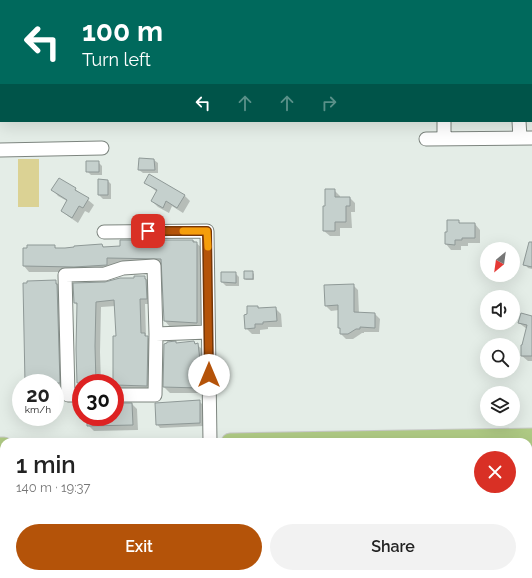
<!DOCTYPE html>
<html lang="en">
<head>
<meta charset="utf-8">
<style>
  body { margin:0; font-family:Raleway,sans-serif; background:#f2f2f2; color:#222; height:100vh; display:flex; flex-direction:column; font-size:15px; white-space:nowrap }
  * { box-sizing:border-box; margin:0 }
  p { font-size:13px; color:#767676 }
  .icon { flex:none; width:22px; height:22px; fill:none; stroke:currentColor; stroke-width:2; stroke-linecap:round; stroke-linejoin:round }
  .map { position:relative; flex:1; overflow:hidden }
  .drawer { position:absolute; left:0px; top:438px; width:532px; height:140px; display:flex; flex-direction:column; background:#fff; border-radius:12px 12px 0 0; box-shadow:0 4px 16px #0002 }
  .drawer>* { flex:none }
  .banner { position:absolute; left:0px; top:0px; width:532px; height:122px; box-shadow:0 4px 16px #0002; background:#00695c; color:#fff; overflow:hidden }
  .needle { width:26px; rotate:209deg }
  .controls { position:absolute; left:480px; top:242px; display:grid; gap:8px }
  .controls a { display:grid; place-items:center; width:40px; height:40px; border-radius:50%; background:#fff; box-shadow:0 4px 16px #0002; font-size:20px }
  .speed { position:absolute; left:12px; top:374px; display:flex; gap:8px; font-size:20px; font-weight:700; text-align:center }
  .speed>* { display:grid; place-content:center; width:52px; height:52px; border-radius:50%; background:#fff; box-shadow:0 4px 16px #0002; line-height:1 }
  .speed small { font-size:10px; font-weight:400 }
  .speed .limit { border:6px solid #d22; background:#fff; color:#111 }
  .pin { position:absolute; display:grid; place-items:center; width:34px; height:34px; color:#fff; margin:-17px; border-radius:8px; box-shadow:0 2px 6px #0006 }
  .me { position:absolute; width:44px; margin:-22px; rotate:0deg; stroke-linejoin:round; filter:drop-shadow(0 0 3px #0008) }
  .turn { display:flex; align-items:center; gap:14px; height:84px; padding:0 16px; font-size:18px }
  .turn .icon { width:52px; height:52px; stroke-width:2.5 }
  .turn b { display:block; font-size:28px; line-height:34px }
  .lanes { display:flex; align-items:center; height:38px; padding:0 16px; background:#0003; justify-content:center; gap:20px; direction:ltr }
  .lanes .off { opacity:.35 }
  .round { display:grid; place-items:center; flex:none; width:42px; height:42px; border-radius:21px; background:#f2f2f2 }
  .head { display:flex; align-items:center; justify-content:space-between; height:68px; padding:0 16px }
  h1 { font-size:24px; font-weight:600; line-height:30px }
  .action { display:flex; gap:8px; margin-top:auto; padding:8px 16px }
  .action a { flex:1; height:46px; border-radius:24px; background:#b45309; color:#fff; font-size:16px; font-weight:600; line-height:46px; text-align:center }
  .action a+a { background:#f2f2f2; color:#222 }
  .map>svg:first-child { display:block }
  .green { fill:#dbd294 }
  .shadow { fill:#0003 }
  .building { fill:#c5d0cd; stroke:#8f9997 }
  .lines { fill:none; stroke-linecap:round; stroke-linejoin:round }
  .minor-casing { stroke:#7d857f; stroke-width:15 }
  .major-casing { stroke:#c8c9c8; stroke-width:19 }
  .minor { stroke:#fff; stroke-width:13 }
  .major { stroke:#afca84; stroke-width:17 }
  .route-casing { stroke:#753606; stroke-width:10 }
  .route { stroke:#b45309; stroke-width:7 }
  .slow { stroke:#f59e0b; stroke-width:7 }
</style>
</head>
<body>
<div class="map">
<svg width="532" height="578" viewBox="0 0 532 578">
  <rect width="100%" height="100%" fill="#e4ede7"/>
  <path class="green" d="M18 159H39V207H18Z
    M528 536H532V578H458L459 574H528Z"/>
  <path class="shadow" d="M303 0H315V1H303Z
    M154 160 158 163V173H143L139 170Z
    M98 162 102 166V175H91L87 171Z
    M108 181 111 184V199H103L99 195Z
    M146 183 184 195 190 201 183 213 172 206 169 213 158 207 152 201 157 192Z
    M75 189 94 205 89 213 85 211 78 223 68 216 62 211 67 201 58 196 53 190Z
    M334 190 340 196V198H350L355 203V212H351L352 228H340V236H330L324 231Z
    M458 221 461 224H475L480 230V243H468V246H461V250H451L446 244V233Z
    M193 240 203 249V328L170 327 165 321 162 264H112L113 270 80 272H29L24 266 54 246 57 249H65L102 245 105 248Z
    M532 256V269L528 268 525 264Z
    M252 272 254 274V280H246L245 279Z
    M235 273 239 277V286H226L222 282Z
    M144 277 150 283 152 304H145L146 336 153 342 152 391 119 390 115 386V383H114L117 337 116 306 101 307 100 352 101 383H81V389L79 387 77 349 78 306 75 303 106 283Z
    M55 281 61 287 65 393H55V383H26Z
    M353 285 358 290 359 314H375L380 319 379 332H364V333H362L353 339H346L341 334V330L339 328V310L331 311 326 306Z
    M258 307 260 309 275 308 281 314 282 327H268V329L260 330V334H252L246 328 249 315Z
    M532 317V361H528L522 356 527 329 519 323Z
    M176 342 177 344 194 342 203 350 204 393H170L164 387 165 345Z
    M199 401 203 405 204 426 160 428 157 424Z
    M115 404H132L137 409 138 430 94 431 88 425V417H115Z
    M528 462H532V495H528Z
    M0 468 4 469V498L2 496V489L0 490Z
    M528 517 532 518V544H528Z
    M0 550H4V574H11V577H4L0 573Z
    M77 574 81 578H70V575Z
    M104 574H146L145 578H101V575Z
    M150 574H164L167 578H150Z
    M193 574H227V575L257 574 261 578H193Z
    M268 574H286V578H268Z
    M307 574H328L327 578H306Z
    M338 574H362L361 578H336Z
    M372 574H415V578H370Z
    M440 574H453V578H444Z"/>
  <path class="building" d="M139 158 154 159 155 170H138Z
    M86 161H99V172H86Z
    M149 174 185 195 177 208 166 201 163 208 151 201 157 190 144 183Z
    M59 178 76 188 75 190 89 198 83 208 79 206 72 218 61 211 67 200 51 190Z
    M98 179 108 180V195H98Z
    M325 189H335V197H350V206H346V222H335V231H323V206H325Z
    M447 220H459V223H475V238H462V240H455V245L445 244V232H447Z
    M120 240H193V242H197V323L164 321 161 259 107 258V265L74 267 23 266V248H27V245H55V248H65L74 247V246L102 244 103 247 120 246Z
    M529 242H532V267L523 265Z
    M244 271H253V279H244Z
    M221 272H236V283L221 282Z
    M134 276H145V279H146L147 299H140L141 333H145V336H148L147 386 115 385V383H113V336H116L114 300 96 302 95 346 96 383H77L76 349 77 303H74L73 283 105 282 120 278H134Z
    M56 280V284H57L60 383H25L23 283H27V281Z
    M354 284V312L375 313V328L360 327V329H356L348 334H340V328H338V305L325 306 324 285Z
    M247 306H258V308L276 307 277 321 263 322V324H255V328L245 329 244 315 247 314Z
    M521 313 532 316V356H521V345H522L527 325 518 323Z
    M176 341V343L194 341 195 344 198 343 200 361 199 388 163 387 164 344 167 343V342Z
    M200 400V423L156 425 155 403Z
    M115 403H132L133 425 87 426V417H115Z"/>
  <g class="lines">
    <g class="minor-casing">
      <path id="minor" d="M440 0V1
        M516 0V1
        M444 121V139
        M519 121 520 138
        M426 139 532 138
        M0 150 102 148
        M104 232 207 231 210 442
        M156 334 208 332
        M81 395H68L65 275 105 274 123 268 154 266 156 334 155 395H115"/>
    </g>
    <g class="major-casing">
      <path id="major" d="M230 442 532 437
        M0 446H4"/>
    </g>
    <use href="#minor" class="minor"/>
    <use href="#major" class="major"/>
  </g>
  <g class="lines">
    <g class="route-casing">
      <path id="route" d="M148 231H207L209 375"/>
    </g>
    <use href="#route" class="route"/>
    <path class="slow" d="M183 231H207L208 247"/>
  </g>
</svg>
<div class="controls">
<a><svg class="needle" viewBox="-14 -14 28 28"><path d="M0-13l5 13h-10z" fill="#e53935"/><path d="M0 13l5-13h-10z" fill="#767676"/></svg></a>
<a><svg class="icon" aria-label="sound" viewBox="0 0 24 24"><path d="M4 9h4l5-4v14l-5-4H4zM17 9q2 3 0 6"/></svg></a>
<a><svg class="icon" aria-label="search" viewBox="0 0 24 24"><circle cx="10" cy="10" r="6"/><path d="M15 15l6 6"/></svg></a>
<a><svg class="icon" aria-label="layers" viewBox="0 0 24 24"><path d="M12 4l9 5-9 5-9-5zM3 14l9 5 9-5"/></svg></a>
</div>
<div class="speed"><div>20<small>km/h</small></div><div class="limit">30</div></div>
<div class="pin" style="left:148px;top:231px;background:#d93025"><svg class="icon" aria-label="arrive" viewBox="0 0 24 24"><path d="M6 21V4h12l-3 4 3 4H6"/></svg></div>
<svg class="me" style="left:209px;top:375px" viewBox="-20 -20 40 40"><circle r="19" fill="#fff"/><path d="M0-13L10 11 0 6-10 11z" fill="#b45309"/></svg>
<div class="banner">
<div class="turn"><svg class="icon" aria-label="left" viewBox="0 0 24 24"><path d="M17 20v-9H6M10 6l-5 5 5 5"/></svg><div><b>100 m</b>Turn left</div></div>
<div class="lanes"><svg class="icon" aria-label="left" viewBox="0 0 24 24"><path d="M17 20v-9H6M10 6l-5 5 5 5"/></svg><svg class="icon off" aria-label="ahead" viewBox="0 0 24 24"><path d="M12 20V5M6 11l6-6 6 6"/></svg><svg class="icon off" aria-label="ahead" viewBox="0 0 24 24"><path d="M12 20V5M6 11l6-6 6 6"/></svg><svg class="icon off" aria-label="right" viewBox="0 0 24 24"><path d="M7 20v-9h11M14 6l5 5-5 5"/></svg></div>
</div>
<section class="drawer">
<div class="head"><div><h1>1 min</h1><p>140 m · 19:37</p></div><a class="round" style="background:#d93025;color:#fff"><svg class="icon" aria-label="close" viewBox="0 0 24 24"><path d="M6 6l12 12M18 6L6 18"/></svg></a></div>
<div class="action"><a>Exit</a><a>Share</a></div>
</section>
</div>
</body>
</html>
